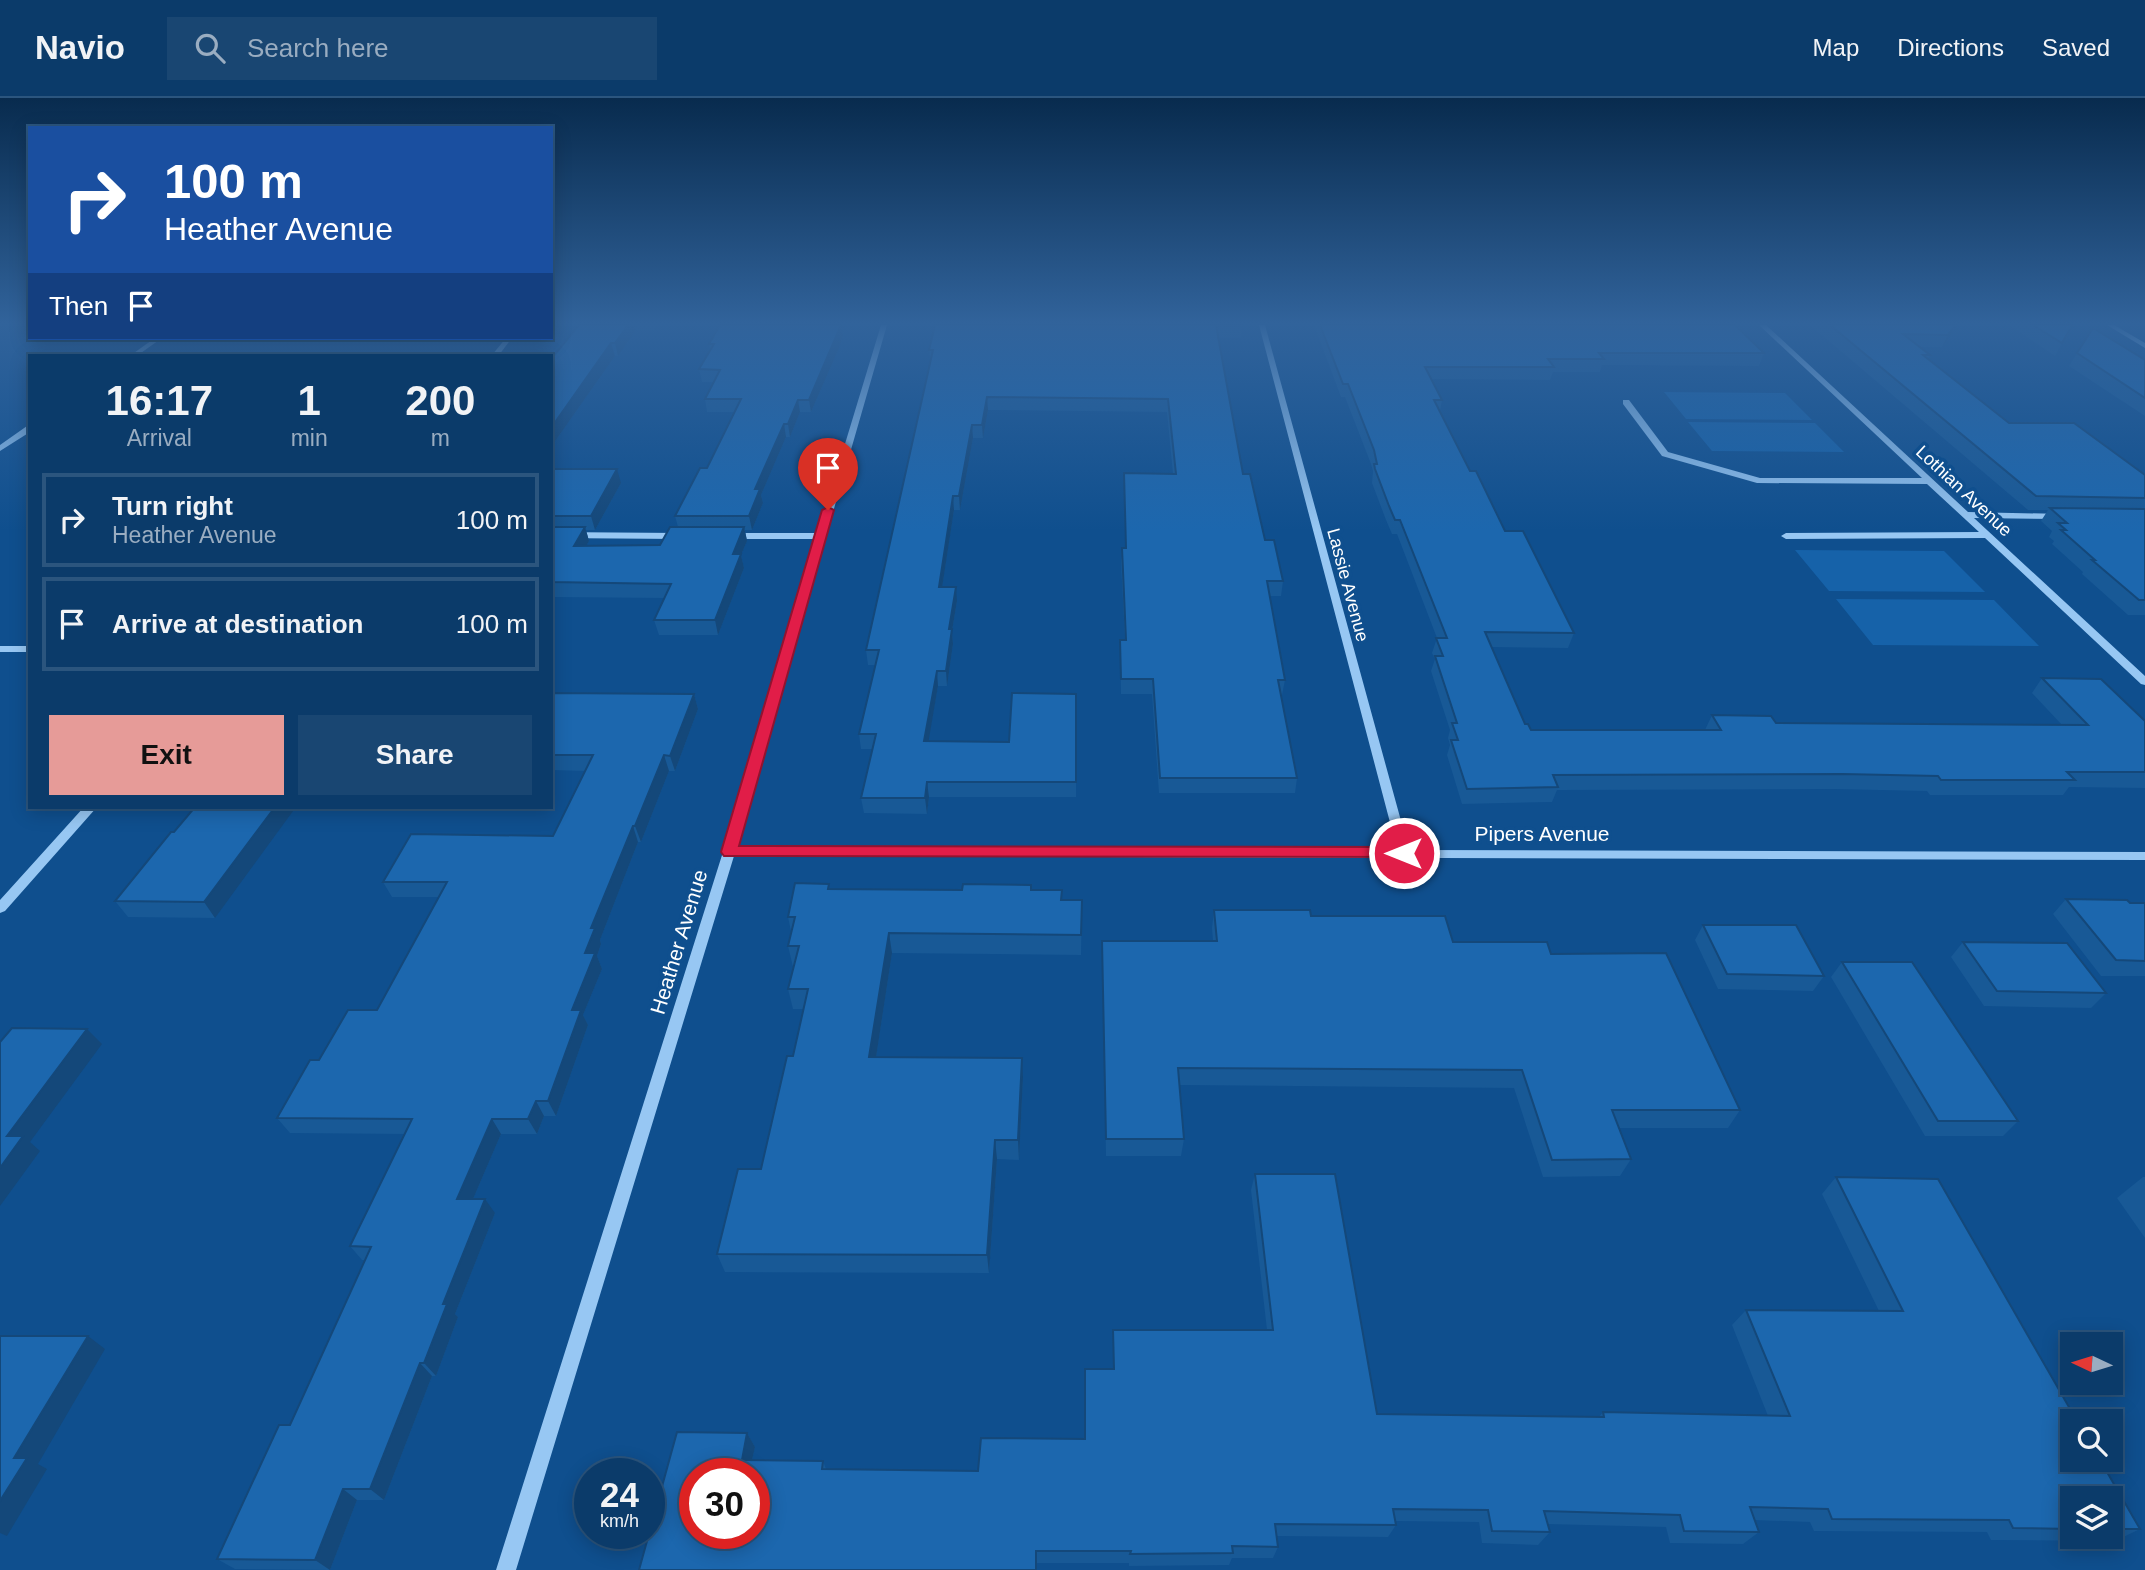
<!DOCTYPE html>
<html lang="en">
<head>
<meta charset="utf-8">
<style>
  body { margin:0; font-family:Helvetica,sans-serif; background:#194672; color:#f1f3f6; height:100vh; display:flex; flex-direction:column; font-size:26px; white-space:nowrap }
  * { box-sizing:border-box; margin:0 }
  p { font-size:23px; color:#9aadc1 }
  .icon { flex:none; width:38px; height:38px; fill:none; stroke:currentColor; stroke-width:2; stroke-linecap:round; stroke-linejoin:round }
  .map { position:relative; flex:1; overflow:hidden }
  .details { position:absolute; left:28px; top:256px; width:525px; height:455px; display:flex; flex-direction:column; background:#0b3b6a; border-radius:0px; box-shadow:0 4px 18px #0003,0 0 0 2px #2b557e }
  .details>* { flex:none }
  .guide { position:absolute; left:28px; top:28px; width:525px; height:214px; border-radius:0px; box-shadow:0 4px 18px #0003,0 0 0 2px #2b557e; background:#1a4fa0; color:#fff; overflow:hidden }
  .needle { width:46px; rotate:274deg }
  .controls { position:absolute; left:2060px; top:1234px; display:grid; gap:14px }
  .controls a { display:grid; place-items:center; width:63px; height:63px; border-radius:0px; background:#0b3b6a; box-shadow:0 4px 18px #0003,0 0 0 2px #2b557e; font-size:35px }
  .speed { position:absolute; left:574px; top:1360px; display:flex; gap:14px; font-size:35px; font-weight:700; text-align:center }
  .speed>* { display:grid; place-content:center; width:91px; height:91px; border-radius:50%; background:#0b3b6a; box-shadow:0 4px 18px #0003,0 0 0 2px #2b557e; line-height:1 }
  .speed small { font-size:18px; font-weight:400 }
  .speed .limit { border:10px solid #d22; background:#fff; color:#111 }
  .pin { position:absolute; display:grid; place-items:center; width:60px; height:60px; color:#fff; margin:-72px -30px; border-radius:50% 50% 50% 0; rotate:-45deg; box-shadow:0 0 7px #0007 }
  .pin .icon { rotate:45deg }
  .me { position:absolute; width:77px; margin:-38px; rotate:270deg; stroke-linejoin:round; filter:drop-shadow(0 0 5px #0008) }
  .turn { display:flex; align-items:center; gap:24px; height:147px; padding:0 21px; font-size:32px }
  .turn .icon { width:91px; height:91px; stroke-width:2.5 }
  .turn b { display:block; font-size:49px; line-height:60px }
  .then { display:flex; align-items:center; height:66px; padding:0 21px; background:#0003; gap:14px; font-size:26px }
  .eta { display:flex; justify-content:space-evenly; align-items:center; height:119px; text-align:center }
  .eta b { font-size:42px; font-weight:700; line-height:49px }
  .cta { display:flex; gap:14px; margin-top:auto; padding:14px 21px }
  .cta a { flex:1; height:80px; border-radius:0px; background:#e69b98; color:#111; font-size:28px; font-weight:700; line-height:80px; text-align:center }
  .cta a+a { background:#194672; color:#f1f3f6 }
  ul { padding:0; list-style:none }
  li { display:flex; align-items:center; gap:21px; height:94px; margin:0 14px 10px; padding:0 7px; border:4px solid #2b557e; border-radius:0px }
  li div { flex:1 }
  li b { display:block; font-size:26px }
  li em { font-style:normal }
  header { display:flex; align-items:center; gap:42px; box-sizing:border-box; height:98px; padding:0 35px; background:#0b3b6a; border-bottom:2px solid #2b557e }
  header strong { font-size:33px }
  nav { display:flex; gap:38px; margin-inline-start:auto; font-size:24px }
  .search { width:490px; height:63px; background:#194672; display:flex; align-items:center; gap:18px; box-sizing:border-box; padding:0 24px; border-radius:0px; color:#9aadc1; font-size:26px }
  .map>svg:first-child { display:block }
  .green { fill:#1662a9 }
  .lines { fill:none; stroke-linecap:round; stroke-linejoin:round }
  .minor { fill:#97c7f3; fill-rule:evenodd }
  .wall { fill:#185996; fill-rule:evenodd }
  .shaded-wall { fill:#14487a }
  .building { fill:#1c67ae; stroke:#14487a; stroke-width:2; fill-rule:evenodd }
  .route { fill:#e11d48; stroke:#92132f; stroke-width:2 }
  .labels { text-anchor:middle; stroke-width:7; stroke-linejoin:round; paint-order:stroke }
  .far-street-label { font-size:18px; fill:#fff; stroke:#0f4f8e }
  .street-label { font-size:21px; fill:#fff; stroke:#0f4f8e }
</style>
</head>
<body>
<header>
<strong>Navio</strong>
<div class="search"><svg class="icon" aria-label="search" viewBox="0 0 24 24"><circle cx="10" cy="10" r="6"/><path d="M15 15l6 6"/></svg>Search here</div>
<nav><a>Map</a><a>Directions</a><a>Saved</a></nav>
</header>
<div class="map">
<svg width="2145" height="1472" viewBox="0 0 2145 1472">
  <rect width="100%" height="100%" fill="#0f4f8e"/>
  <path class="green" d="M1664 294 1785 295 1812 322 1686 321Z
    M1688 324 1815 325 1844 354 1712 353Z
    M1795 452 1944 453 1985 494 1829 493Z
    M1836 501 1994 502 2039 548 1873 547Z"/>
  <g class="lines">
    <path class="minor" d="M881 227H887L736 750 1397 751 1259 227H1265L1409 752 2145 754V762L734 758 516 1472H496L723 754 817 441H730L725 438 730 435H818Z
      M1759 227H1766L1968 414 2064 416V420L2061 421 1974 420 2145 578V587L2141 586 1985 440 1786 441 1781 438 1786 435 1979 434 1927 386 1757 385 1662 358 1623 306V302H1629L1668 354 1760 380H1922Z
      M2107 227H2114L2145 245V250Z
      M155 240H162L138 257H131Z
      M506 240H512L499 257H492Z
      M27 328H30V334L0 353V347Z
      M551 434 680 435 685 438 680 441 551 440Z
      M0 548H30V554H0Z
      M84 709H97L5 813 0 815V802Z"/>
  </g>
  <path class="wall" d="M579 227H658L654 232H636L618 258H615L551 349V261Z
    M935 227H1242L1241 240H1218L1243 376 1265 442 1283 483 1281 498H1270L1285 582 1282 597H1281L1297 680 1295 695H1159L1152 596H1121L1120 542H1125L1121 465 1122 450H1125L1124 375 1173 376 1167 314 988 312 983 340H973L960 412H954L942 489 957 503 952 533 953 546 947 588H938L928 643 1009 644 1076 596V699H929L927 716 864 715 861 700 872 651H861L859 636 875 567H868L866 552 931 264 929 252Z
    M1314 227H1735L1764 255 1759 268 1602 267 1600 274H1553L1550 282 1432 281 1442 302 1440 313 1470 373 1505 433 1574 535 1568 550 1491 549 1525 626 1531 632H1705L1712 617 1776 625 2062 627 2032 595 2042 580 2145 623V690L2069 689 2063 697H1930L1927 693 1833 691 1557 692 1552 704 1462 706 1447 657 1450 647 1448 640 1450 632 1431 573 1435 561 1432 555 1437 540 1397 436H1392L1386 422 1372 385 1373 373 1371 366 1345 299H1341Z
    M1810 227H1957L1942 249H1919L1930 257 1928 261 2009 325 2145 377V517H2128L2082 476 2083 474 2052 446 2054 443 2049 439 2052 433 2041 423 2048 412H2028Z
    M2009 227H2072L2055 258Z
    M843 238 839 250 811 314H800L790 339H786L761 397 763 405 752 432H745L747 443 741 457 744 470 718 537H659L654 522 664 500 551 499V371L621 385 595 432H586L589 443 586 448 660 447 678 429 675 418 707 370 735 314H707L705 301 713 284H702L699 271 710 252 709 246Z
    M2077 255 2145 262V318L2069 268Z
    M551 595 694 596 698 611 675 673H669L641 744H638L600 842 601 846 597 858 602 871 583 917 588 927 556 1018H544L537 1036H501L473 1101 495 1115 455 1216 458 1219 436 1278H432L384 1402H357L330 1472 235 1471 217 1461 290 1327 365 1162H362L350 1148 405 1036 290 1035 277 1020 319 962 377 912 439 799H392L383 784 553 738 585 673 551 672Z
    M174 734 215 820 128 819 115 803Z
    M830 791 1031 792 1062 802H1082L1081 857 892 855 876 959 1022 960 1023 980 1019 1062 997 1061 989 1175 725 1174 717 1156 761 1071 793 958 804 911H793L788 891 793 869 788 848 791 833 788 819Z
    M2066 801 2145 805V878H2101L2053 816Z
    M1214 812 1311 818 1453 844 1551 856 1740 1012 1728 1030H1618L1631 1061 1620 1078 1543 1079 1514 990 1180 987 1184 1041 1181 1058H1106L1102 843H1213L1212 830Z
    M1703 827 1824 878 1813 893 1718 891 1695 842Z
    M1963 844 2106 895 2091 910 1984 908 1951 859Z
    M1842 864 2018 1023 2003 1038H1925L1831 879Z
    M1255 1076 1377 1316 1599 1319 1603 1314 1768 1318 1732 1227 1746 1212 1879 1213 1822 1096 1836 1079 2140 1431 2115 1443 1991 1442 1987 1434 1814 1433 1810 1424 1754 1422 1759 1434 1743 1446 1670 1445 1666 1429 1547 1426 1550 1434 1538 1447 1482 1445 1479 1424 1395 1423 1396 1427 1388 1439 1277 1438 1278 1449 1273 1460H1232L1229 1467 1129 1468V1465H1037L639 1472 747 1335 755 1349 752 1362 823 1363 826 1371 978 1373 1085 1341 1113 1271V1232H1267L1251 1092ZM2072 1400H2110V1438H2072Z
    M2143 1079H2145V1140L2117 1100Z"/>
  <path class="shaded-wall" d="M628 227H634L636 232 618 258 615 245Z
    M841 227 843 238 839 250 811 314 809 302Z
    M1955 227H1957L1942 249 1948 237Z
    M611 245 615 258 551 349V330Z
    M987 299 988 312 983 340 982 327Z
    M798 302 800 314 790 339 788 326Z
    M784 326 786 339 761 397 763 405 752 432 749 418 755 391Z
    M972 327 973 340 960 412 959 398Z
    M617 371 621 385 595 432 591 418Z
    M953 398 954 412 940 503 939 489Z
    M585 429 589 443 578 462 574 448Z
    M744 429 747 443 741 457 744 470 718 537 715 522 733 456Z
    M956 489 957 503 952 533 953 546 947 588 946 573 949 531Z
    M937 573 938 588 926 658 924 643Z
    M694 596 698 611 675 673 670 658Z
    M664 657 669 673 641 744 635 728Z
    M927 684 929 699 927 716 925 700Z
    M275 709H296L215 820 204 804Z
    M633 728 638 744 600 842 601 846 597 858 602 871 583 917 588 927 556 1018 548 1003 572 912 591 830Z
    M889 835 892 855 873 979 869 959Z
    M87 931 102 946 30 1044 40 1053 0 1108V1070L7 1038Z
    M1022 960 1023 980 1019 1062 1018 1042Z
    M536 1003 544 1018 537 1036 528 1021Z
    M492 1021 501 1036 467 1115 457 1101Z
    M995 1042 997 1061 989 1175 987 1157Z
    M485 1101 495 1115 455 1216 458 1219 436 1278 424 1265 443 1206Z
    M88 1238 105 1251 38 1366 47 1371 7 1438 0 1435V1403L14 1360Z
    M420 1265 432 1278 384 1402 370 1391Z
    M747 1335 755 1349 749 1375 742 1362Z
    M343 1391 357 1402 330 1472 315 1462Z"/>
  <path class="building" d="M579 227H628L615 245H611L551 330V261Z
    M720 227H841L809 302H798L788 326H784L755 391H760L749 418H675L700 370H707L741 301H705L720 272 699 271 714 246H709Z
    M935 227H1242V228L1216 227 1243 376H1250L1265 442H1274L1283 483H1267L1285 582H1278L1297 680H1160L1153 581H1121L1120 542H1126L1122 450H1126L1124 375 1176 376 1168 301 987 299 982 327H972L959 398H953L939 489H956L949 531H952L946 573H937L924 643 1009 644 1012 595 1076 596V684H927L925 700H861L876 636H859L879 552H866L933 252H929Z
    M1320 227H1735L1764 255H1599L1604 261H1548L1554 269H1425L1442 302H1434L1470 373H1476L1505 433H1523L1574 535 1485 534 1525 626H1528L1531 632H1721L1712 617 1771 618 1776 625 2088 627 2042 580 2101 581 2145 623V674H2067L2075 682H1941L1938 678 1842 676 1553 677 1558 689 1467 691 1451 642H1458L1452 625H1457L1435 558H1443L1436 540H1447L1400 422H1395L1389 408 1375 371 1374 366H1377L1374 352 1348 286H1343Z
    M1830 227H1955L1948 237 1903 236 1930 257H1923L2009 325H2074L2145 377V400L2036 398Z
    M2033 227H2072L2062 245Z
    M2093 230 2145 262V300L2077 255Z
    M551 371H617L591 418H551Z
    M2050 410 2145 411V502H2139L2092 462H2095L2061 432H2066L2058 425H2067Z
    M551 429H585L574 448 660 447 670 429H744L733 456H741L715 522H654L671 486 551 484Z
    M551 595 694 596 670 658 664 657 635 728H633L591 830H595L585 855H595L572 912H581L548 1003H536L528 1021H492L457 1101H485L443 1206H447L424 1265H420L370 1391H343L315 1462 217 1461 279 1327H290L371 1149 350 1148 412 1021 277 1020 310 962H319L348 912H377L447 784H383L411 736 553 738 593 657H551Z
    M195 709H275L204 804 115 803 171 734H174Z
    M795 785 829 786 828 791 962 792 963 786 1031 787V792H1062L1061 802H1082L1081 837 889 835 869 959 1022 960 1018 1042H995L987 1157 717 1156 738 1071H761L787 958H793L808 891H788L799 848H788L795 819H788Z
    M2066 801 2127 802 2130 805H2145V863L2116 862Z
    M1214 812H1310L1311 818H1445L1453 844H1547L1551 856 1666 855 1740 1012H1612L1631 1061 1552 1062 1522 972 1178 970 1184 1041H1106L1102 843H1217Z
    M1703 827H1796L1824 878 1727 876Z
    M1963 844 2067 845 2106 895 1997 893Z
    M1842 864H1912L2018 1023H1938Z
    M12 930 87 931 7 1038H23L0 1070V944Z
    M1255 1076H1335L1377 1316 1604 1319 1603 1314 1790 1318 1746 1212 1903 1213 1836 1079 1938 1081 2077 1323H2072V1362H2100L2140 1431H2110V1400H2072V1431L2013 1430 2009 1422 1832 1421 1828 1411 1750 1409 1759 1434 1684 1433 1680 1417 1544 1413 1550 1434 1492 1433 1488 1412 1393 1411 1396 1427 1275 1426 1278 1449 1232 1448 1233 1455 1130 1456 1131 1453H1036V1472H639L677 1334 747 1335 742 1362 823 1363 822 1371 978 1373 981 1340 1085 1341V1271H1114L1113 1232H1273ZM695 1376H754V1435H695Z
    M0 1238H88L14 1360H27L0 1403Z"/>
  <linearGradient id="sky" x2="0" y2="1"><stop stop-color="#082b4e"/><stop offset="0.52" stop-color="#31639b"/><stop offset="1" stop-color="#31639b" stop-opacity="0"/></linearGradient>
  <rect width="2145" height="433" fill="url(#sky)"/>
  <path class="route" d="M828 409 834 412 739 748 1404 749 1412 755 1410 759 724 758 721 754 822 412Z"/>
  <g class="labels">
    <g class="far-street-label">
      <text transform="translate(1964 393) rotate(43)" y="6">Lothian Avenue</text>
      <text transform="translate(1348 487) rotate(75)" y="6">Lassie Avenue</text>
    </g>
    <g class="street-label">
      <text x="1542" y="743">Pipers Avenue</text>
      <text transform="translate(679 844) rotate(-73)" y="7">Heather Avenue</text>
    </g>
  </g>
</svg>
<div class="controls">
<a><svg class="needle" viewBox="-14 -14 28 28"><path d="M0-13l5 13h-10z" fill="#e53935"/><path d="M0 13l5-13h-10z" fill="#9aadc1"/></svg></a>
<a><svg class="icon" aria-label="search" viewBox="0 0 24 24"><circle cx="10" cy="10" r="6"/><path d="M15 15l6 6"/></svg></a>
<a><svg class="icon" aria-label="layers" viewBox="0 0 24 24"><path d="M12 4l9 5-9 5-9-5zM3 14l9 5 9-5"/></svg></a>
</div>
<div class="speed"><div>24<small>km/h</small></div><div class="limit">30</div></div>
<div class="pin" style="left:828px;top:412px;background:#d93025"><svg class="icon" aria-label="arrive" viewBox="0 0 24 24"><path d="M6 21V4h12l-3 4 3 4H6"/></svg></div>
<svg class="me" style="left:1404px;top:755px" viewBox="-20 -20 40 40"><circle r="17" fill="#e11d48" stroke="#fff" stroke-width="3"/><path d="M0-11L8 9 0 5-8 9z" fill="#fff"/></svg>
<div class="guide">
<div class="turn"><svg class="icon" aria-label="right" viewBox="0 0 24 24"><path d="M7 20v-9h11M14 6l5 5-5 5"/></svg><div><b>100 m</b>Heather Avenue</div></div>
<div class="then">Then<svg class="icon" aria-label="arrive" viewBox="0 0 24 24"><path d="M6 21V4h12l-3 4 3 4H6"/></svg></div>
</div>
<section class="details">
<div class="eta">
<div><b>16:17</b><p>Arrival</p></div>
<div><b>1</b><p>min</p></div>
<div><b>200</b><p>m</p></div>
</div>
<ul>
<li><svg class="icon" aria-label="right" viewBox="0 0 24 24"><path d="M7 20v-9h11M14 6l5 5-5 5"/></svg><div><b>Turn right</b><p>Heather Avenue</p></div><em>100 m</em></li>
<li><svg class="icon" aria-label="arrive" viewBox="0 0 24 24"><path d="M6 21V4h12l-3 4 3 4H6"/></svg><div><b>Arrive at destination</b></div><em>100 m</em></li>
</ul>
<div class="cta"><a>Exit</a><a>Share</a></div>
</section>
</div>
</body>
</html>
